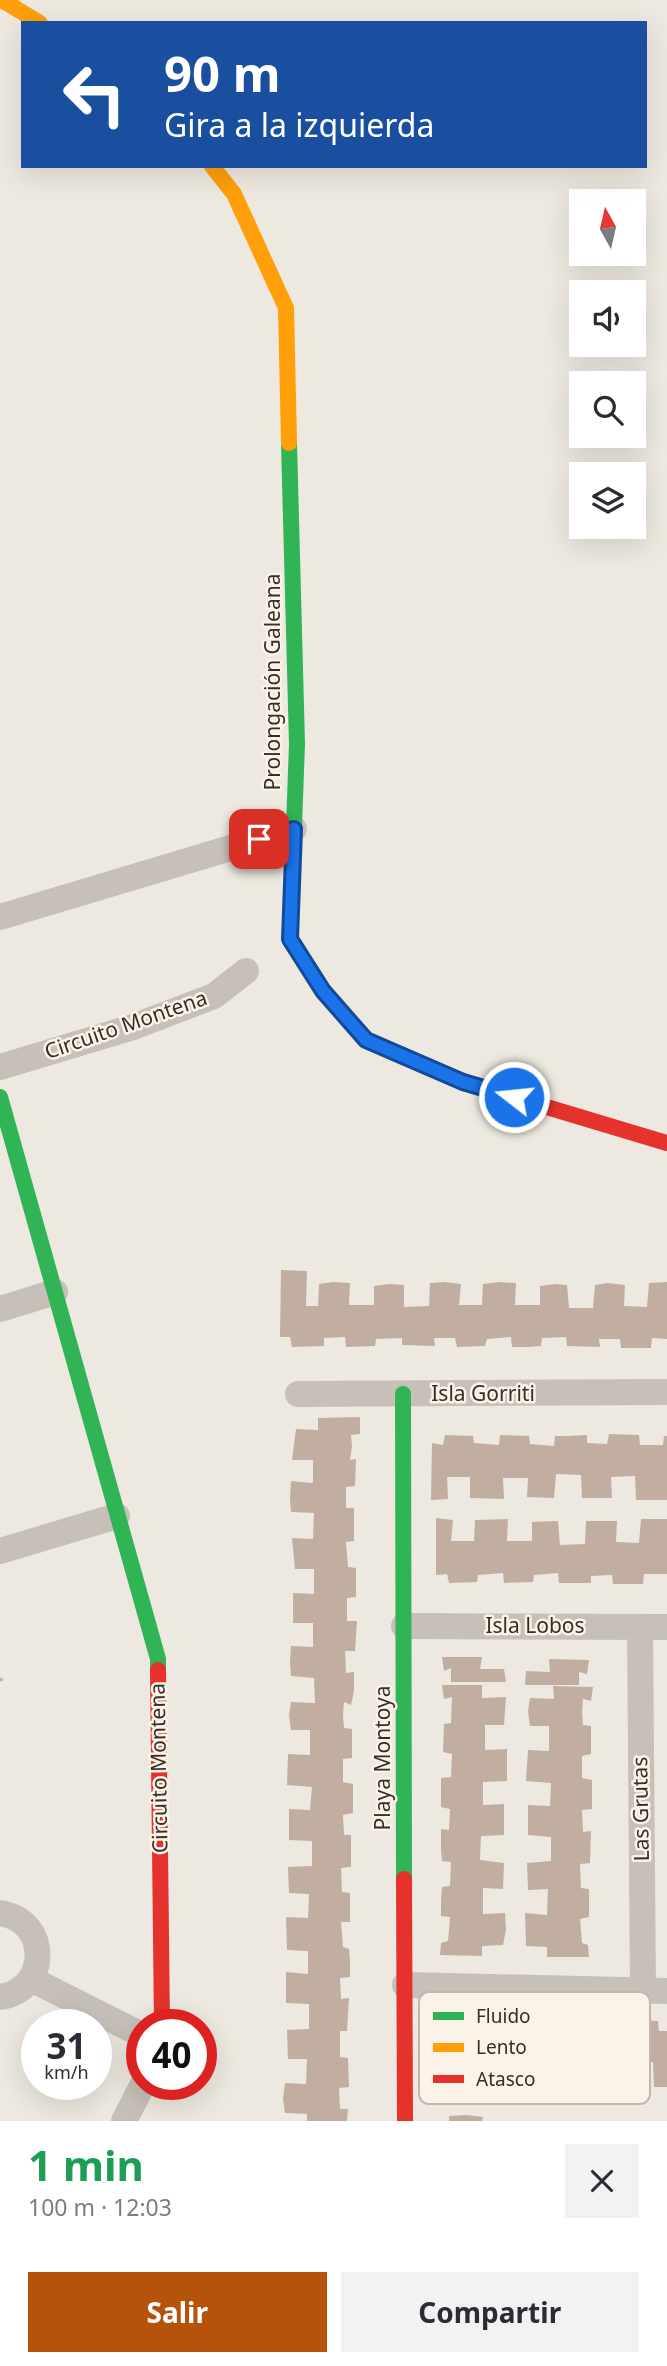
<!DOCTYPE html>
<html lang="es">
<head>
<meta charset="utf-8">
<style>
  body { margin:0; font-family:"Noto Sans",sans-serif; background:#f2f2f3; color:#2b2b33; height:100vh; display:flex; flex-direction:column; font-size:26px; white-space:nowrap }
  * { box-sizing:border-box; margin:0 }
  p { font-size:23px; color:#7c7c81 }
  .icon { flex:none; width:38px; height:38px; fill:none; stroke:currentColor; stroke-width:2; stroke-linecap:round; stroke-linejoin:round }
  .map { position:relative; height:2121px; overflow:hidden }
  .sheet { display:flex; flex-direction:column; background:#fff; flex:1 }
  .sheet>* { flex:none }
  .top-card { position:absolute; left:21px; top:21px; width:626px; height:147px; border-radius:0px; box-shadow:0 7px 28px #0002; background:#1a4fa0; color:#fff; overflow:hidden }
  .needle { width:46px; rotate:352deg }
  .tools { position:absolute; left:569px; top:189px; display:grid; gap:14px }
  .tools a { display:grid; place-items:center; width:77px; height:77px; border-radius:0px; background:#fff; box-shadow:0 7px 28px #0002; font-size:35px }
  .speed { position:absolute; left:21px; top:2009px; display:flex; gap:14px; font-size:35px; font-weight:700; text-align:center }
  .speed>* { display:grid; place-content:center; width:91px; height:91px; border-radius:50%; background:#fff; box-shadow:0 7px 28px #0002; line-height:1 }
  .speed small { font-size:18px; font-weight:400 }
  .speed .limit { border:10px solid #d22; background:#fff; color:#111 }
  .pin { position:absolute; display:grid; place-items:center; width:60px; height:60px; color:#fff; margin:-30px; border-radius:14px; box-shadow:0 4px 10px #0006 }
  .me { position:absolute; width:77px; margin:-38px; rotate:286deg; stroke-linejoin:round; filter:drop-shadow(0 0 5px #0008) }
  .turn { display:flex; align-items:center; gap:24px; height:147px; padding:0 28px; font-size:32px }
  .turn .icon { width:91px; height:91px; stroke-width:2.5 }
  .turn b { display:block; font-size:49px; line-height:60px }
  .round { display:grid; place-items:center; flex:none; width:74px; height:74px; border-radius:0px; background:#f2f2f3 }
  .overview { display:flex; align-items:center; justify-content:space-between; height:119px; padding:0 28px }
  h1 { font-size:42px; font-weight:700; line-height:52px; color:#1e9e55 }
  .cta { display:flex; gap:14px; margin-top:auto; padding:14px 28px }
  .cta a { flex:1; height:80px; border-radius:0px; background:#b45309; color:#fff; font-size:28px; font-weight:700; line-height:80px; text-align:center }
  .cta a+a { background:#f2f2f3; color:#2b2b33 }
  .map>svg:first-child { display:block }
  .building { fill:#c2aea0 }
  .lines { fill:none; stroke-linecap:round; stroke-linejoin:round }
  .path { stroke:#bfb9b1; stroke-width:4.5; stroke-dasharray:3.5 3.5; stroke-linecap:butt }
  .street { stroke:#c6c0b9; stroke-width:26 }
  .fast { stroke:#30b455; stroke-width:16 }
  .slow { stroke:#ff9f0a; stroke-width:16 }
  .jam { stroke:#e5322d; stroke-width:16 }
  .route-casing { stroke:#114b97; stroke-width:18 }
  .route { stroke:#1a73e8; stroke-width:12 }
  .labels { text-anchor:middle; stroke-width:5; stroke-linejoin:round; paint-order:stroke }
  .street-label { font-size:21px; fill:#372d27; stroke:#fbf3e7 }
  .key { fill:#fbf3e7; stroke:#c0b8ad; stroke-width:2 }
  .key-label { font-size:19px; fill:#372d27 }
</style>
</head>
<body>
<div class="map">
<svg width="667" height="2121" viewBox="0 0 667 2121">
  <rect width="100%" height="100%" fill="#ede9e0"/>
  <path class="building" d="M281 1270 307 1271 306 1306H318L319 1284 333 1282 350 1283 349 1305H374V1286L389 1284 404 1285V1307L429 1306 430 1283 444 1282 461 1284 459 1305H482L483 1284 500 1282 516 1283 515 1305H540V1286L555 1284 567 1285 569 1308H593L595 1285 608 1283 625 1285 624 1306 647 1307 649 1283 667 1282V1339L652 1338 651 1348H621L620 1339H599L600 1347 567 1346 566 1337 542 1338 541 1346 529 1347H512L511 1337 487 1339 485 1346 457 1347 455 1338H434L435 1346 402 1345V1338L376 1339 375 1346 346 1347 345 1337 324 1338V1346L292 1347 290 1337H280Z
    M360 1417V1434L351 1435 352 1446 350 1460 356 1459 355 1486 346 1487V1508H354V1541L346 1542 348 1567 356 1568V1597L347 1598V1621H357L355 1651H345L346 1673 354 1672V1691L351 1705 344 1702 343 1716 344 1728 352 1729V1758L343 1759V1782L353 1784V1813L343 1815 344 1835H351V1867L341 1868 342 1892 350 1893V1922H341L343 1947 349 1949 350 1961V1977L340 1978 341 1999 349 1998 347 2031H340V2057L348 2058 349 2087 339 2088 340 2109H348L347 2121H307V2114L285 2113 283 2099 285 2083 306 2084 307 2059H288L287 2030 309 2029V2004L286 2003V1972L308 1974V1951L287 1950 286 1917 308 1918 309 1894 289 1893 288 1867 312 1866V1841L289 1840V1809L310 1810 312 1787 287 1785 288 1754 310 1755V1730H291L289 1715 291 1702 315 1703 314 1678 291 1676 290 1663 291 1646 313 1647V1623H293V1593L314 1594V1569H295L292 1538 313 1539 314 1513 291 1512 290 1498 291 1481 313 1483V1460H292L296 1429 318 1430V1418Z
    M609 1434 639 1435 640 1445H663L664 1436H667V1500H636L635 1476 611 1477 612 1498H582L581 1475 556 1474 554 1498 527 1497 528 1478H503L504 1499 470 1498V1477H447L448 1499 431 1500 432 1443 443 1445 445 1435 473 1436 474 1443 499 1445 500 1435 529 1436 530 1444 554 1446 555 1436H568L587 1435V1443L607 1444Z
    M436 1518 453 1520 451 1541H474L475 1520 508 1519 507 1541H532V1522L558 1521 560 1545 585 1544 586 1521H617L616 1542 639 1543 641 1519H667V1574H644L643 1584H613L612 1575 591 1576V1583H559L558 1573 534 1575 533 1582 504 1583 503 1573 478 1575 477 1582 449 1583 447 1574 436 1575Z
    M442 1657H482L480 1669H504L506 1682H451V1668L444 1671Z
    M549 1659 589 1660 587 1674 579 1672V1685H525L526 1671 550 1672Z
    M442 1685H482V1698L506 1697 504 1725H485V1750L507 1749V1781L483 1782V1805L504 1804V1835L481 1836 480 1860 504 1863 503 1889 483 1888V1914L505 1913 506 1929 503 1945 482 1946V1956L440 1955 441 1943 448 1941 450 1917 441 1916V1900L442 1887 450 1886 451 1862 442 1861 441 1849V1829L449 1830 450 1809 441 1807V1778L451 1777 452 1754 443 1752 444 1724 451 1723 452 1697 444 1699Z
    M553 1686 593 1687 591 1701 583 1699 582 1712 583 1725 591 1726V1754L582 1756V1778L592 1780V1809L582 1810 583 1832 591 1831 590 1863 580 1864 581 1888 589 1889V1917L580 1919 582 1943 588 1945 589 1957H547V1947L526 1946 525 1913 547 1915 548 1889 528 1890 527 1863 551 1861V1837L528 1835V1805L550 1806 551 1783 526 1781 528 1750 549 1751V1726H530L528 1711 530 1698 554 1699Z
    M464 2016 492 2018 494 2025 518 2028 519 2018 548 2020 549 2027 573 2029 574 2020H607L606 2028 627 2029 628 2020 658 2021 659 2031H667V2087H654L653 2062H630V2084L613 2085 599 2083V2060L574 2058 572 2082 546 2080V2061L521 2060V2082L488 2080V2059L465 2058 466 2080H449L451 2024 462 2025Z
    M466 2115 483 2117 482 2121H449V2116Z"/>
  <g class="lines">
    <path class="path" d="M0 1678 2 1684"/>
    <path class="street" d="M0 917 294 829
      M0 1067 133 1027 214 996 246 971
      M0 1309 55 1292
      M298 1394 667 1392
      M0 1551 117 1516
      M404 1626 667 1627
      M640 1627 643 1991
      M0 1913C50 1920 50 1990 0 1997
      M31 1979 142 2035
      M405 1985 667 1991
      M124 2121 143 2084"/>
    <path class="fast" d="M289 443 297 744 291 908
      M0 1097 158 1659V1670
      M403 1394 404 1879"/>
    <path class="slow" d="M2 0 40 23
      M212 166 234 194 286 308 289 443"/>
    <path class="jam" d="M291 908 290 939 323 991 366 1040 463 1082 667 1143
      M158 1670 162 2025
      M404 1879 405 2121"/>
  </g>
  <g class="lines">
    <g class="route-casing">
      <path id="route" d="M259 839 294 829 290 939 323 991 366 1040 463 1082 514 1097"/>
    </g>
    <use href="#route" class="route"/>
  </g>
  <g class="labels">
    <g class="street-label">
      <text transform="translate(273 682) rotate(-90)" y="7">Prolongación Galeana</text>
      <text transform="translate(126 1025) rotate(-19)" y="7">Circuito Montena</text>
      <text x="483" y="1401">Isla Gorriti</text>
      <text x="535" y="1633">Isla Lobos</text>
      <text transform="translate(383 1758) rotate(-90)" y="7">Playa Montoya</text>
      <text transform="translate(159 1768) rotate(-91)" y="7">Circuito Montena</text>
      <text transform="translate(641 1809) rotate(-91)" y="7">Las Grutas</text>
    </g>
  </g>
  <rect x="419" y="1992" width="231" height="112" rx="10" class="key"/>
  <rect x="433" y="2012" width="31" height="8" fill="#30b455"/>
  <rect x="433" y="2043" width="31" height="9" fill="#ff9f0a"/>
  <rect x="433" y="2075" width="31" height="8" fill="#e5322d"/>
  <g class="key-label">
    <text x="476" y="2023">Fluido</text>
    <text x="476" y="2054">Lento</text>
    <text x="476" y="2086">Atasco</text>
  </g>
</svg>
<div class="tools">
<a><svg class="needle" viewBox="-14 -14 28 28"><path d="M0-13l5 13h-10z" fill="#e53935"/><path d="M0 13l5-13h-10z" fill="#7c7c81"/></svg></a>
<a><svg class="icon" aria-label="sound" viewBox="0 0 24 24"><path d="M4 9h4l5-4v14l-5-4H4zM17 9q2 3 0 6"/></svg></a>
<a><svg class="icon" aria-label="search" viewBox="0 0 24 24"><circle cx="10" cy="10" r="6"/><path d="M15 15l6 6"/></svg></a>
<a><svg class="icon" aria-label="layers" viewBox="0 0 24 24"><path d="M12 4l9 5-9 5-9-5zM3 14l9 5 9-5"/></svg></a>
</div>
<div class="speed"><div>31<small>km/h</small></div><div class="limit">40</div></div>
<div class="pin" style="left:259px;top:839px;background:#d93025"><svg class="icon" aria-label="arrive" viewBox="0 0 24 24"><path d="M6 21V4h12l-3 4 3 4H6"/></svg></div>
<svg class="me" style="left:514px;top:1097px" viewBox="-20 -20 40 40"><circle r="17" fill="#1a73e8" stroke="#fff" stroke-width="3"/><path d="M0-11L8 9 0 5-8 9z" fill="#fff"/></svg>
<div class="top-card">
<div class="turn"><svg class="icon" aria-label="left" viewBox="0 0 24 24"><path d="M17 20v-9H6M10 6l-5 5 5 5"/></svg><div><b>90 m</b>Gira a la izquierda</div></div>
</div>
</div>
<section class="sheet">
<div class="overview"><div><h1>1 min</h1><p>100 m · 12:03</p></div><a class="round"><svg class="icon" aria-label="close" viewBox="0 0 24 24"><path d="M6 6l12 12M18 6L6 18"/></svg></a></div>
<div class="cta"><a>Salir</a><a>Compartir</a></div>
</section>
</body>
</html>
